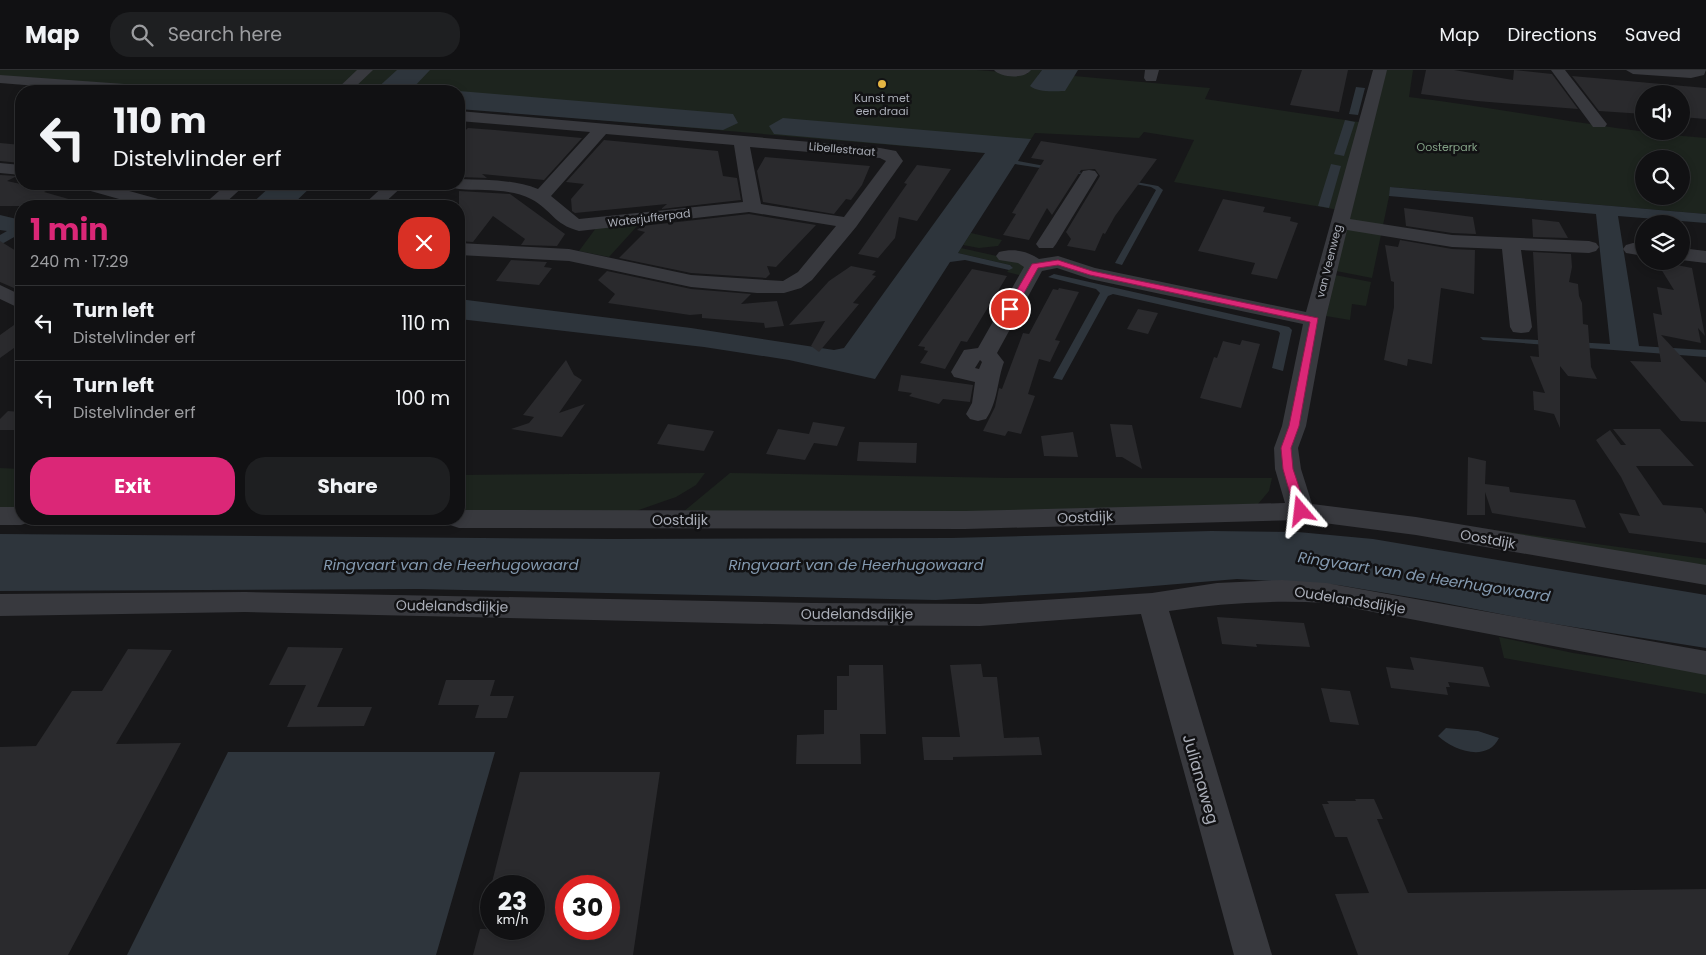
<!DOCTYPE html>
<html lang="en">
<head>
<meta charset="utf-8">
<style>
  body { margin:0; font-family:Poppins,sans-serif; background:#1e1f21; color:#f1f3f6; height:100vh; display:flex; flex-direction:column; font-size:19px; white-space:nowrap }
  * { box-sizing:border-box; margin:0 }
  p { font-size:16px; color:#9c9da0 }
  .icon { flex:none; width:28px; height:28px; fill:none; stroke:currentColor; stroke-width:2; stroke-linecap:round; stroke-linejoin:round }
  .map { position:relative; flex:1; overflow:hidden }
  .panel { position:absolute; left:15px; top:130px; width:450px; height:325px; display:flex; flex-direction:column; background:#111113; border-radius:20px; box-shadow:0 2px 8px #0003,0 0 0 1px #303133 }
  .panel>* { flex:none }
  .guide { position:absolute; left:15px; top:15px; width:450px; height:105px; border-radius:20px; box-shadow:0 2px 8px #0003,0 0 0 1px #303133; background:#111113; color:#f1f3f6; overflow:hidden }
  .controls { position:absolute; left:1635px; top:15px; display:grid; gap:10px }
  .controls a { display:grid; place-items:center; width:55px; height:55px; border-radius:50%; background:#111113; box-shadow:0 2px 8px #0003,0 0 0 1px #303133; font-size:25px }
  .speed { position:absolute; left:480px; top:805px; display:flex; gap:10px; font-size:25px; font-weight:700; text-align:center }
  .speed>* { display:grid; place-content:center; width:65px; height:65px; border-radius:50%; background:#111113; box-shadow:0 2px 8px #0003,0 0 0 1px #303133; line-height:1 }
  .speed small { font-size:12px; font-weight:400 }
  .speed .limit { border:8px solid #d22; background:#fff; color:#111 }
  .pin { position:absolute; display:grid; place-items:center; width:42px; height:42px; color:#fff; margin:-21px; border:2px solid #fff; border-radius:50%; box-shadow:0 1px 5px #0007 }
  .me { position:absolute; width:55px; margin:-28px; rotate:343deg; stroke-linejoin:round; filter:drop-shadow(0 0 4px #0008) }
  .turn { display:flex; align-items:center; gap:18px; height:105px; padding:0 15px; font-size:22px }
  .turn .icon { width:65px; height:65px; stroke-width:2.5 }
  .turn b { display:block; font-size:35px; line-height:42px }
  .round { display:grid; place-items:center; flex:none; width:52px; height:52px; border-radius:20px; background:#1e1f21 }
  .overview { display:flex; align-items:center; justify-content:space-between; height:85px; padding:0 15px }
  h1 { font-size:30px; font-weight:700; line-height:38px; color:#db2777 }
  .primary-button { display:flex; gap:10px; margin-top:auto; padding:10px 15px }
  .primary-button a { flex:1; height:58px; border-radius:20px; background:#db2777; color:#fff; font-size:20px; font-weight:700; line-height:58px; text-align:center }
  .primary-button a+a { background:#1e1f21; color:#f1f3f6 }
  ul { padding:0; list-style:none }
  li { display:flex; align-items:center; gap:15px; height:75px; padding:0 15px; border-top:1px solid #303133 }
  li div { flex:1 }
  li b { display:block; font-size:19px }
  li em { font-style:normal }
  header { display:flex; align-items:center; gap:30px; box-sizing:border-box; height:70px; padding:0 25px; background:#111113; border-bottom:1px solid #303133 }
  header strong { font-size:24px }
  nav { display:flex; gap:28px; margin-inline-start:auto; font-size:18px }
  .search { width:350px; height:45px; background:#1e1f21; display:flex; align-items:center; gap:12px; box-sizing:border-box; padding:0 18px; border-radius:20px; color:#9c9da0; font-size:19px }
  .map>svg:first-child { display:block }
  .green { fill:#1d241e; fill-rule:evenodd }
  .water { fill:#2e353c }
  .building { fill:#2a2a2d; fill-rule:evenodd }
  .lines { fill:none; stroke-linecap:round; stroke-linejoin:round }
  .minor { fill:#38393e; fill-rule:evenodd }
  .route { fill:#db2777; stroke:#8e194d }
  .poi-dot { fill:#e5b543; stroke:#121214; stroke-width:2 }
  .labels { text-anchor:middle; stroke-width:5; stroke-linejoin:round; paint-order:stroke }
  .far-poi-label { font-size:11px; fill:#aaaeb8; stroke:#121214 }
  .far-park-label { font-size:11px; fill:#83a186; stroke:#121214 }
  .far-street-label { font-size:11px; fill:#aaaeb8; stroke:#121214 }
  .street-label { font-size:14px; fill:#aaaeb8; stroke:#121214 }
  .water-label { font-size:15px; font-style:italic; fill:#849ab0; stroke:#121214 }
  .near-street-label { font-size:16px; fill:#aaaeb8; stroke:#121214 }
</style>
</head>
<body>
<header>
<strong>Map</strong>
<div class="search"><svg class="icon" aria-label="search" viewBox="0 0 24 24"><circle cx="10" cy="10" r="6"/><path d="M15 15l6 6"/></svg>Search here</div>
<nav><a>Map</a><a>Directions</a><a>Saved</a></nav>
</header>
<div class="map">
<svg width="1706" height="885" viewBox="0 0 1706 885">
  <rect width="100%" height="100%" fill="#171719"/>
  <path class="green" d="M0 0H977L1027 4 1030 0H1042L1038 5 1074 6 1210 18 1205 29 1372 54 1386 0H1413L1409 27C1508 39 1606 60 1706 68V144L1391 117 1372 208 1336 201 1351 142 1174 112 1194 70 1144 62 1139 68 1035 63 1020 86 459 38V21H182L0 6ZM1644 89H1681V126H1644Z
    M639 154 609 187 579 181 596 158Z
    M971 163 1002 170 998 176 979 178 963 175Z
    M961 178 1019 191 1026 195 1023 206 1007 202 1012 196 1010 195 958 183Z
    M1335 205 1371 212 1366 236 1352 234 1350 250 1326 246Z
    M0 398 21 399V439H0Z
    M705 403 696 415 676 427 633 442 459 441V405Z
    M730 403 1009 408H1272L1269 421 1258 434 958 443 683 442Z
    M1487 459 1706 489V497Z
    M1499 567 1573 583 1706 603V624L1504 588Z"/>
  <path class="water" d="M397 0H430L413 18 458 21H374Z
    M1042 0H1078L1065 21C1054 21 1039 23 1030 16Z
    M1356 17 1365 18 1358 45 1349 44Z
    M459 21 733 44 738 53 723 60 459 39Z
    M783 48 1031 69 1018 91 1082 103 1079 104 1015 94 958 183 1010 195 1013 198 1009 200 965 190 950 192 875 309 789 290 704 277 459 249V229L691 258 834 280 844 278 985 83 774 64 769 56Z
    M1345 50 1355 52 1344 86 1334 84Z
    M1331 94 1341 96 1329 138 1318 136Z
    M1103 106 1158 116 1163 120 1122 195 1115 193 1156 120 1151 117 1099 107Z
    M273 114H314L291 136H249Z
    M1390 117 1706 144V153L1618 146 1639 276 1706 280V287L1483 270 1480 267 1610 274 1596 144 1389 126Z
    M0 145 21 150V168L16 166 0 175V165L7 161 0 160Z
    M1054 204 1289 257 1292 260 1283 301 1272 298 1280 263 1278 261 1113 224 1108 226 1062 310 1053 308 1100 223 1096 219 1048 207Z
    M1211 461 1298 462 1373 469 1706 525V578L1542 552 1439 532 1338 515 1237 509 1082 522 936 530 419 519 0 521V464L614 469 951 468Z
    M1446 658 1478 661 1499 668C1487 693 1453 680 1438 666Z
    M228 682H495L436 885H127Z"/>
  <path class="building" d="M1302 0H1348L1339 42 1290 35Z
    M1426 0H1454L1513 10 1514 0 1552 4 1578 39 1477 31 1421 24Z
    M1572 6 1706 18V49L1681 47V24H1644V44L1599 41Z
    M468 58 495 60 582 68 544 110 482 104 487 108 459 107V66Z
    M604 70 718 81 723 106 737 108 741 130 661 139 667 134 575 143 572 141 571 129 584 114 566 112Z
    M1041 71 1157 89 1115 146 1105 164 1103 163 1095 181 1067 176 1071 169 1066 162 1100 106 1095 99 1081 100 1052 145 1047 138 1029 170 1003 165 1016 144 1012 143 1044 90 1031 88Z
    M0 73 21 75V93L0 91Z
    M765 87 870 96 862 115 851 130 846 129 834 144 763 132 757 101Z
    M917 95 951 99 917 151 899 147 895 168 878 188 858 184 907 114 904 113Z
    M0 105 17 106 7 111 48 120 44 122 72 130 71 136H0Z
    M459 121 510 124 565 164 557 176 521 175 525 169 493 146 473 172 459 171Z
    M1223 129 1265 137 1263 142 1291 147 1290 151 1298 153 1277 209 1251 204 1255 193 1198 181Z
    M1404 138 1473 147 1476 164 1452 163 1406 156Z
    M749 144 816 155 776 197 767 196 770 204 766 208 691 203 619 188 645 162 637 160 642 156Z
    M1532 149 1559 152 1568 168 1533 167Z
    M1400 170 1452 179 1475 180 1474 224 1441 218 1432 294 1408 289 1407 296 1384 290 1394 237V212L1391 211 1385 175 1398 177Z
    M0 171 21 184V221L0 212Z
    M1533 182 1571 184 1572 197 1569 212 1578 214 1579 226 1582 233 1583 254 1588 255 1591 297 1597 309 1568 306 1560 296V358L1554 344 1534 340 1533 321 1545 323 1530 286 1539 287Z
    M511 190 547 192 544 197 552 198 539 215 496 211Z
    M1656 191 1692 198 1705 266 1698 258 1701 273 1661 265 1706 313V352L1681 351 1630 291 1661 292 1653 243 1662 245 1657 217 1674 220Z
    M851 196 876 201 872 205 876 206 853 233 859 234 819 282 811 276 825 251 789 255 829 211Z
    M972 199 1007 206 967 272 961 271 945 299 920 293 928 281 924 280 925 277 918 276Z
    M607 201 691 219 751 224 741 234 777 231 784 256 765 258 764 253 702 248V244L690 245 608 233 615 224 598 210Z
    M1059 218 1079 222 1055 270 1060 271 1050 292 1039 289 1028 324 1035 326 1021 364 1008 361 1005 366 983 361 995 337 999 318 1002 319 1023 263 1029 264 1053 219 1058 220Z
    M1138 239 1158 243 1148 264 1127 259Z
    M21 250V273L0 288V265Z
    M1242 270 1260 274 1241 338 1200 328 1214 287 1217 288 1223 271 1240 275Z
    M566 290 574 305 582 310 559 343 585 334 562 367 511 359 529 353 534 347 523 345Z
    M901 305 973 315 970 332 943 329 939 334 909 326 912 323 898 321Z
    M8 341 21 342V360H0V349Z
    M813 352 845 357 837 376 814 373 805 390 766 384 778 359 809 364Z
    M668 354 714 361 704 381 657 374Z
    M1110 354 1132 355 1142 399 1122 387H1116Z
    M1613 359H1660L1694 396H1636L1663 435 1702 438 1706 444V473L1629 463 1619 443 1640 446 1621 407 1596 370 1610 360 1621 375H1626Z
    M1073 362 1078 387 1044 386 1041 366Z
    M859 372 917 373 916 393 857 391Z
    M1468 387 1486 391 1485 414 1509 417 1510 422 1575 430 1586 458 1492 443 1485 422V445H1467Z
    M1217 547 1304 553 1310 577 1256 574 1257 577 1222 574Z
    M288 577 343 578 317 637H372L364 656 287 657 306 615H269Z
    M128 579 172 580 116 674 181 673 68 885H0V677L36 676 72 621H102Z
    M1410 587 1483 597 1490 617 1448 612 1450 617H1446L1448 625 1391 618 1386 597 1414 600Z
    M981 594 983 607H997L1004 668 1039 667 1042 685 953 687V690H924L922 667H960L950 595Z
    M849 595H883L886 664H860L861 694H796L797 665 824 664V640H837V606H849Z
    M446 610H495L490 626H514L507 648H475L479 635H438Z
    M1321 618 1350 621 1359 655 1330 652Z
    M520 702H660L633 885H473L480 859H534V816H491ZM566 816H609V859H566Z
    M1355 729H1374L1383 749H1377L1408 823 1706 819V885H1358L1335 824 1369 823 1347 767H1335L1322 734H1329L1327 731H1356Z"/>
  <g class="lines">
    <path class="minor" d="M357 0H373L351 21H335Z
      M994 0H1031C1025 9 1001 8 994 0Z
      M1145 0H1159L1156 11H1146L1144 8Z
      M1373 0H1387L1350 149 1452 165 1589 171 1596 173 1599 177 1596 181 1589 183 1521 180 1532 257 1529 262 1521 263 1513 262 1510 257 1502 179 1452 177 1347 160 1326 247 1306 356 1298 378 1301 399 1312 434 1416 447 1706 495V515L1416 465 1301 450 965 459 459 458 450 455 446 449H459V440L965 441 1285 433 1275 399 1274 378 1282 356 1303 254 1090 209 1057 198 1042 201 997 283 1004 292C997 311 998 332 986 349L978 351 970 349 966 344 972 333 975 312 954 307 951 302 964 280 978 278 1024 197 1018 193 999 190 996 186 999 182C1014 178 1027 181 1039 189L1058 186 1095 198 1306 242ZM980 290 982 292 979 299 975 298Z
      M1551 0H1565L1607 54 1605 57H1593Z
      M1626 0H1706L1704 5 1691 8 1633 4Z
      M0 5 152 16 160 21H99L0 13Z
      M459 41 880 78 896 81 903 91 856 157 812 210 801 218 784 223H757L691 217 569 191 459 185V173L569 179 691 205 783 211 798 202 836 156 749 142 579 161C553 154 552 140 531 129 510 118 483 121 459 119L453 118 450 114H459V109C486 110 512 109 538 119L590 62 459 51ZM606 64 734 75 743 132 579 149 551 126ZM750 77 880 88 886 91 844 147 761 134Z
      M0 93 21 95V105L0 103Z
      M1089 100 1095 101 1098 105 1056 174 1053 178H1039L1036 174 1083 101Z
      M77 114H104L169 132 172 136H144L80 118Z
      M227 114H246L222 136H202Z
      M386 114H405L381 136H362Z
      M1633 173 1644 174V186L1626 183 1623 179 1626 175Z
      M1681 178 1706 181V193L1681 190Z
      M0 215 21 225V239L0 229Z
      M0 437H21V449H32L30 452 21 455H0Z
      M1282 510 1326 513 1706 581V605L1326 533C1273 530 1222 533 1169 541L1272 885H1234L1141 544 980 556 813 555 245 542 0 546V524L245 522 813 533 980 534 1152 523 1217 513Z"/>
  </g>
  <path class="route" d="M1058 190 1092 201 1318 248 1299 356 1291 378 1293 399 1307 441 1305 444H1297L1295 441 1283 399 1281 378 1289 356 1310 252 1090 205 1058 195 1038 198 1014 241H1007L1006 239 1032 194Z"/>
  <circle class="poi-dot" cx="882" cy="14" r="5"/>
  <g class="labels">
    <g class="far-poi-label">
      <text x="882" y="32">Kunst met<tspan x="882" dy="13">een draai</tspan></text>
    </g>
    <g class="far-park-label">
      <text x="1447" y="81">Oosterpark</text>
    </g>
    <g class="far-street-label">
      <text transform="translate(842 79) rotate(5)" y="4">Libellestraat</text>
      <text transform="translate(649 148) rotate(-7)" y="4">Waterjufferpad</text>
      <text transform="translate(1329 191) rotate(-76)" y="4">van Veenweg</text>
    </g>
    <g class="street-label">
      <text transform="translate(1085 447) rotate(-2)" y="5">Oostdijk</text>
      <text x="680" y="455">Oostdijk</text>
      <text transform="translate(1488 469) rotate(10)" y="5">Oostdijk</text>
      <text transform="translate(1350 530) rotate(9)" y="5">Oudelandsdijkje</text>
      <text transform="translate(452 536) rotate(1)" y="5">Oudelandsdijkje</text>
      <text x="857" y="549">Oudelandsdijkje</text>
    </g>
    <g class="water-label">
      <text x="451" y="500">Ringvaart van de Heerhugowaard</text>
      <text x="856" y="500">Ringvaart van de Heerhugowaard</text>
      <text transform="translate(1424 507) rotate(9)" y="5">Ringvaart van de Heerhugowaard</text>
    </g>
    <g class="near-street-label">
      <text transform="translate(1201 709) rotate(74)" y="6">Julianaweg</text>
    </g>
  </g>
</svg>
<div class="controls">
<a><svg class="icon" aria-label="sound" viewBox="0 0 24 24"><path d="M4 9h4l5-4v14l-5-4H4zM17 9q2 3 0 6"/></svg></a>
<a><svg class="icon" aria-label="search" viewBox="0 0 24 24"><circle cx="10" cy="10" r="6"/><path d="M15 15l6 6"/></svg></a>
<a><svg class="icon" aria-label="layers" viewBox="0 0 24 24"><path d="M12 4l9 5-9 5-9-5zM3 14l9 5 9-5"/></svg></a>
</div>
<div class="speed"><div>23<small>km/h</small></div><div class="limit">30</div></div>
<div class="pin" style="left:1010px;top:239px;background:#d93025"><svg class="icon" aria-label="arrive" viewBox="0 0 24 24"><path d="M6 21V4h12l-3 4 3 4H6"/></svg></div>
<svg class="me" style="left:1301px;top:441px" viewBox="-20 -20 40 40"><path d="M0-17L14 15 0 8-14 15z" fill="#db2777" stroke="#fff" stroke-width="4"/></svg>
<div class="guide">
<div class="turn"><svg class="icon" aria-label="left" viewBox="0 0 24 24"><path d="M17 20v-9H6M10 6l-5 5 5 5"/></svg><div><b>110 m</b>Distelvlinder erf</div></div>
</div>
<section class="panel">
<div class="overview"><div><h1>1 min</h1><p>240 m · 17:29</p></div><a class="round" style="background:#d93025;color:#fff"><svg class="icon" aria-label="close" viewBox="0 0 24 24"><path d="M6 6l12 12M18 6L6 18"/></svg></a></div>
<ul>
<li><svg class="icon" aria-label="left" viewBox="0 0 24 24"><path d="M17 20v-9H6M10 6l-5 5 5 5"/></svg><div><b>Turn left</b><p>Distelvlinder erf</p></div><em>110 m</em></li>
<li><svg class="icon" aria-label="left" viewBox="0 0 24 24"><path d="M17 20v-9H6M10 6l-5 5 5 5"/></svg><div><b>Turn left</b><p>Distelvlinder erf</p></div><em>100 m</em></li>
</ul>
<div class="primary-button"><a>Exit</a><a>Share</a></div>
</section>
</div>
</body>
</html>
